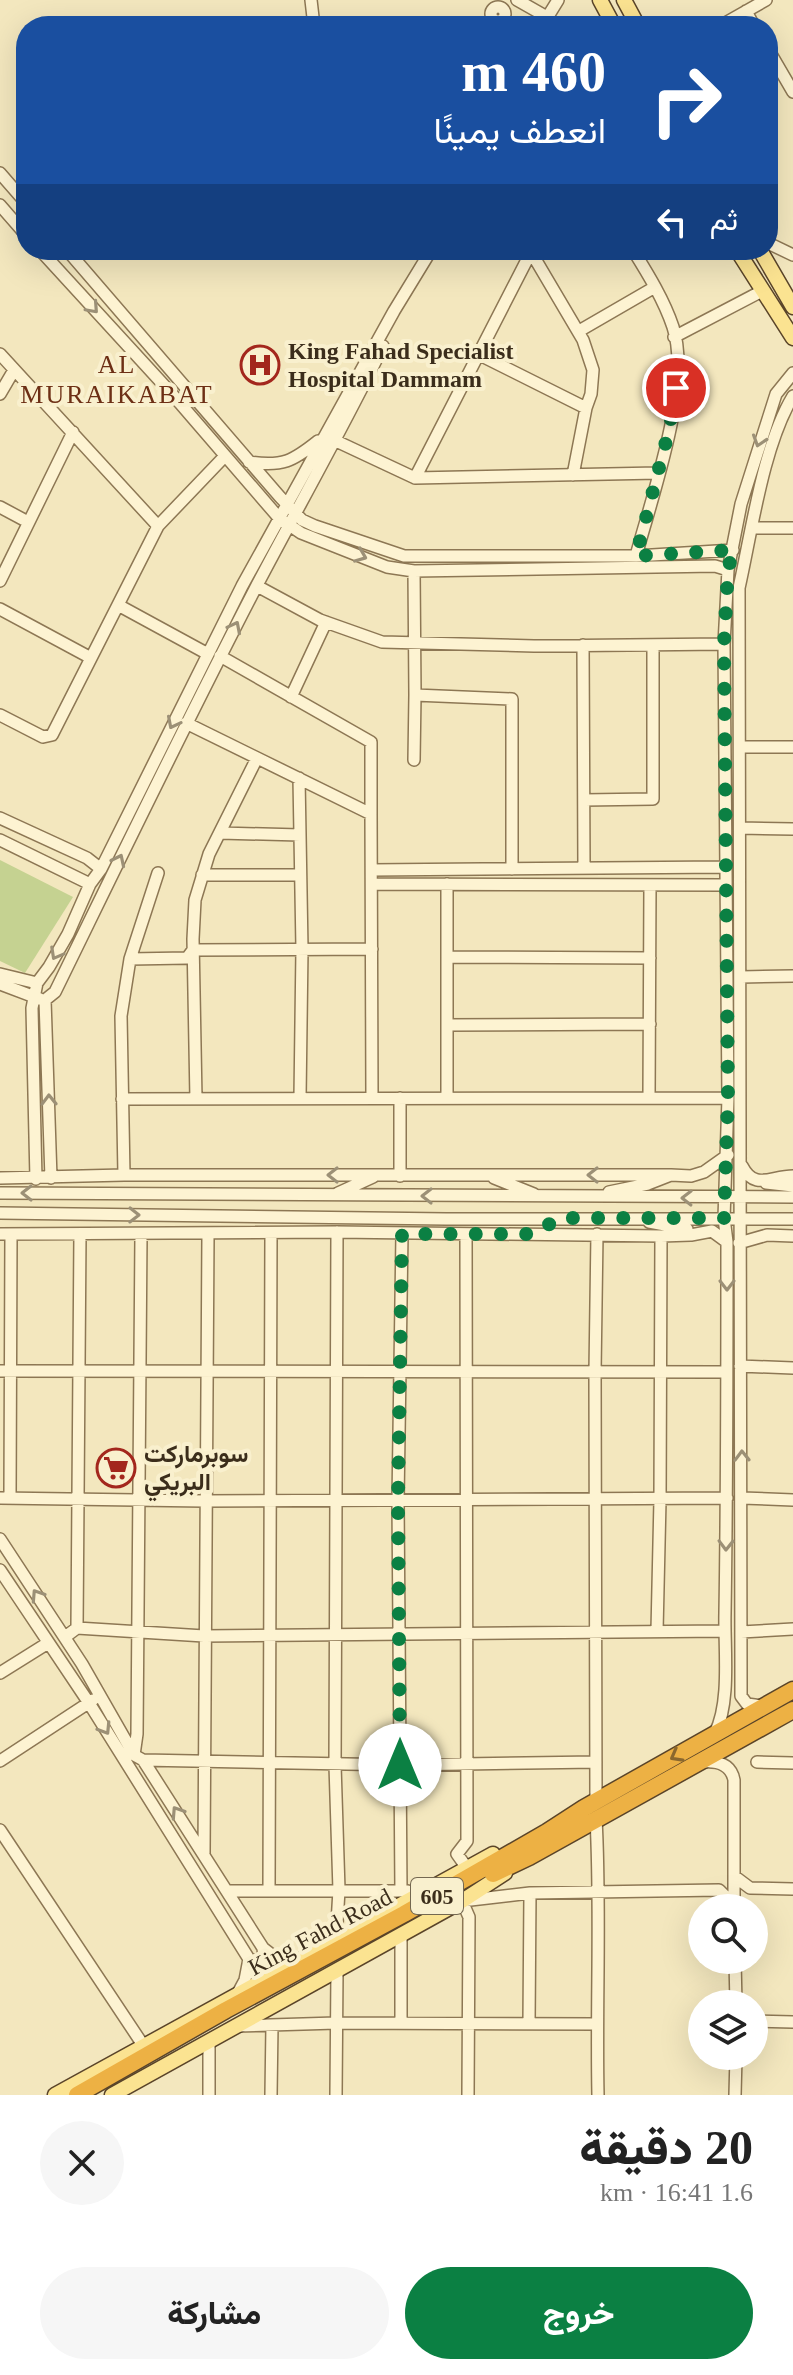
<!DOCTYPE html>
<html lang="ar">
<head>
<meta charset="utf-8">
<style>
  body { margin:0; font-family:"Times New Roman",Vazirmatn,serif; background:#f6f6f6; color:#222; direction:rtl; height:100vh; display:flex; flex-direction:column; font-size:30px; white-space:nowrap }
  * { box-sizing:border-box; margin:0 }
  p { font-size:26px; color:#767676 }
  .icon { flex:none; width:44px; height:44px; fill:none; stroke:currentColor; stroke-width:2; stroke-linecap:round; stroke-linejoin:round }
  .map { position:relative; height:2095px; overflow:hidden; direction:ltr }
  .side { display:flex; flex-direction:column; background:#fff; flex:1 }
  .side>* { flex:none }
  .top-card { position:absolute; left:16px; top:16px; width:762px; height:244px; border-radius:32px; box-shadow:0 8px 32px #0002; direction:rtl; background:#1a4fa0; color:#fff; overflow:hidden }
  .fabs { position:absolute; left:688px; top:1894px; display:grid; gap:16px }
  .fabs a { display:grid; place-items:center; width:80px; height:80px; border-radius:50%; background:#fff; box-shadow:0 8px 32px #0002; font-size:40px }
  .pin { position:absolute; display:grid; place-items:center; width:68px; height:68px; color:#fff; margin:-34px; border:4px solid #fff; border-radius:50%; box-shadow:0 2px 8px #0007 }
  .me { position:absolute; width:88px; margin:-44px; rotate:0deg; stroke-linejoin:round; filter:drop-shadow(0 0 6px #0008) }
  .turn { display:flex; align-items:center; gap:28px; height:168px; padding:0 40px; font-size:36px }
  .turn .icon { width:104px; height:104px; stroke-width:2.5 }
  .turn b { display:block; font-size:56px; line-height:68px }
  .then { display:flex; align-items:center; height:76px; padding:0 40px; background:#0003; gap:16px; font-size:30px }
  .round { display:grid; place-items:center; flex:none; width:84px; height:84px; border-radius:42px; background:#f6f6f6 }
  .headline { display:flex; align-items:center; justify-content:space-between; height:136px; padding:0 40px }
  h1 { font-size:48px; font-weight:800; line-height:60px }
  .action { display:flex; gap:16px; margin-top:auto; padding:16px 40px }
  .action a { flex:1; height:92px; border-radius:48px; background:#0b8043; color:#fff; font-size:32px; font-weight:800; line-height:92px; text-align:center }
  .action a+a { background:#f6f6f6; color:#222 }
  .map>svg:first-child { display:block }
  .green { fill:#c5d291 }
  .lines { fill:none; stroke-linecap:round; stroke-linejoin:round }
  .minor-casing { stroke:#8d7754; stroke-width:14 }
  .major-casing { stroke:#5a4429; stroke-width:17 }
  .highway-casing { stroke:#5a4429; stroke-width:19 }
  .minor { stroke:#fdf3d2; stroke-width:11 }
  .major { stroke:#fbe391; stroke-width:14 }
  .highway { stroke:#edb144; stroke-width:16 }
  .oneway { stroke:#9c9076 }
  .oneway2 { stroke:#8b682d }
  .route { stroke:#0b8043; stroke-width:14; stroke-dasharray:0 25.2 }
  .labels { text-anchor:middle; stroke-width:8; stroke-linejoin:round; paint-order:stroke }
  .shield { fill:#f9f0ce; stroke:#746851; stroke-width:2 }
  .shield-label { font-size:22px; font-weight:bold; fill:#3b2d1b }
  .poi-label { font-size:24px; font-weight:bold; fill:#3b2d1b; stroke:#f9f0ce; text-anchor:start }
  .street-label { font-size:24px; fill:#3b2d1b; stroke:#f9f0ce }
  .neighbourhood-label { font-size:26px; letter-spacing:2px; fill:#6d2f15; stroke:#f9f0ce }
</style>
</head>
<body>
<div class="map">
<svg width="793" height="2095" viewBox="0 0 793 2095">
  <rect width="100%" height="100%" fill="#f3e7be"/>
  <path class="green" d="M0 860 73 897 25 973 0 961Z"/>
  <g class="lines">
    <g class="minor-casing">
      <path id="minor" d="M311 0 314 26
        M517 0 547 17
        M491 14a7 7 0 1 1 14 0a7 7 0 1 1-14 0Z
        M746 11 754 26
        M542 26 558 0
        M720 26 766 0
        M768 49 793 92
        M0 173 26 203
        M0 205 26 235
        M768 243 793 255
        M40 250 172 394 279 518 301 533 387 567 414 571 715 566 728 570
        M67 250 280 497 302 520 315 526 404 556H636L733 550
        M633 250C648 274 664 300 673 327 692 385 652 496 636 556
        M531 252 583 340 593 370 591 394 586 408 573 475
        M579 331 655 287
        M674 337 762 291
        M0 354 158 526
        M478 354 586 408
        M0 394 14 370
        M336 441 415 478 658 473
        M249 462C283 467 293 461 318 441
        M415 478 532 250
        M0 507 28 522
        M753 528H793
        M414 571 415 695 512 699V869
        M0 581 73 432
        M257 586 320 620 382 642 534 646 724 644
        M118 605 208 654
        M0 609 91 658
        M583 645 584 868
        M220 656 371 742V814
        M291 697 326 622
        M0 715 43 737 52 735 158 526 224 457
        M186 723 371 814 372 1098
        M740 747H793
        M414 760 415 695
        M299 778 302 949 300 1098
        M584 800 653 799V645
        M0 818 87 858 101 869
        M740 828 793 829
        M220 833 300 835
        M0 840 90 884
        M372 870 725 867
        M202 875H300
        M372 884 726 885
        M447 884V1098
        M447 957 650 958
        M130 959 187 958 193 950 372 949
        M0 974 37 983
        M741 977 793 976
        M0 984 40 999
        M447 1025 650 1024
        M400 1098V1176
        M649 1098 650 885
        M122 1099 728 1098
        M196 1099 193 939 195 900 209 854 257 758
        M742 1166C755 1191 770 1176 793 1176
        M124 1175 121 1016 130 959 158 873
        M0 1178 124 1175H671
        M51 1178 45 1000 55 992C121 857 186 722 255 589 298 507 343 428 383 346
        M494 1178 534 1194
        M36 1179 32 1008 37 983 49 967 68 934 90 884 101 869 242 586 394 311 430 252
        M766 1183 793 1186
        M609 1192 648 1184 671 1175 691 1176 704 1172 728 1155
        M0 1193 793 1197
        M338 1193 373 1177
        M0 1213 446 1219H793
        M649 1222 687 1229
        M0 1234 337 1232 661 1236 691 1235 712 1231 727 1242
        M466 1234 467 1841 457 1854 467 1868
        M739 1243 767 1235 793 1236
        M740 1366 793 1368
        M0 1371 726 1372
        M0 1498 204 1501 727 1498
        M10 1498 11 1234
        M742 1498 793 1500
        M0 1539 82 1664 134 1755 143 1760 263 1948 286 1966
        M0 1570 89 1703 249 1959 245 1980 238 1993
        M77 1628 80 1234
        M657 1631 660 1500 661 1236
        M741 1632 793 1629
        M65 1637 77 1628 204 1636 724 1631
        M0 1673 48 1643
        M762 1706 747 1704 741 1696V1686L739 588C752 530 763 446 793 396
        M715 1733C731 1702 724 1647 725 1613 727 1489 727 1365 727 1242L724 1218 728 1098 724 644 728 570 741 504 776 394 793 373
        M134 1755 137 1734 141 1235
        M143 1760 400 1765 596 1762
        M0 1761 93 1700
        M704 1762C719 1761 731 1765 734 1780V1907
        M757 1762 793 1763
        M596 1801 595 1372 597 1234
        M596 1819C601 1911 596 2003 598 2095
        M0 1830 143 2045
        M204 1853 208 1235
        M734 1876 750 1888 793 1889
        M228 1891H408
        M269 1891 271 1234
        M401 1891 398 1501 402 1234
        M336 1940 339 1890 335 1765 337 1232
        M249 1959 255 1961 264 1958 263 1948
        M735 1960 736 2004
        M754 2021 793 2022
        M401 2023V1935
        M529 2023 530 1893
        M237 2026 336 2023 596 2024
        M209 2041V2095
        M271 2095 272 2025
        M336 2095 337 1971
        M468 2095 469 1917 462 1901 530 1893 719 1890 734 1905
        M735 2095 736 2056"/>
    </g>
    <g class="major-casing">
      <path id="major" d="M600 0 614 26
        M624 0 638 26
        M737 250 793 338
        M760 250 793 307
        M55 2095 493 1854
        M112 2095 462 1901 505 1873"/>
    </g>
    <g class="highway-casing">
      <path id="highway" d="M493 1874 529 1857 793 1710
        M77 2095 226 2010 404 1914 547 1832 584 1808 793 1690"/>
    </g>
    <use href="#minor" class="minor"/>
    <use href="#major" class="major"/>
    <use href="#highway" class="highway"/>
  </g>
  <defs><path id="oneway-chevron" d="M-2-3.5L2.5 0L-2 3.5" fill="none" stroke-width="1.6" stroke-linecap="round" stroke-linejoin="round" transform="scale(2)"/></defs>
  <g class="oneway">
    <use href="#oneway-chevron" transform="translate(93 308) rotate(48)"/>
    <use href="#oneway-chevron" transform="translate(759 441) rotate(108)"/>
    <use href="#oneway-chevron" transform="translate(361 556) rotate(22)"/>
    <use href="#oneway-chevron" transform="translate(235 627) rotate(-63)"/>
    <use href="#oneway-chevron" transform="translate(173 723) rotate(117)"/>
    <use href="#oneway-chevron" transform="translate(119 860) rotate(-64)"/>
    <use href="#oneway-chevron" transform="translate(56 954) rotate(119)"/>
    <use href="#oneway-chevron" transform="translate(49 1100) rotate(-91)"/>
    <use href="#oneway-chevron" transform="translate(333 1175) rotate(180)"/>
    <use href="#oneway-chevron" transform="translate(593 1175) rotate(-180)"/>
    <use href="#oneway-chevron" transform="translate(27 1193) rotate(-180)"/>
    <use href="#oneway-chevron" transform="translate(427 1196) rotate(-180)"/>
    <use href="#oneway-chevron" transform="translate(687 1198) rotate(-179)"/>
    <use href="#oneway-chevron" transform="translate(134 1215) rotate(1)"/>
    <use href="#oneway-chevron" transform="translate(727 1285) rotate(90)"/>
    <use href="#oneway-chevron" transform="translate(742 1456) rotate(-91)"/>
    <use href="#oneway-chevron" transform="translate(726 1545) rotate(91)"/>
    <use href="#oneway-chevron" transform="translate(37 1595) rotate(-123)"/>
    <use href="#oneway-chevron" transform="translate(105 1729) rotate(58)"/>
    <use href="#oneway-chevron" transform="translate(177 1812) rotate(-123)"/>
  </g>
  <use class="oneway2" href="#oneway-chevron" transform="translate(676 1756) rotate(151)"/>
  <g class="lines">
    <path class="route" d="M400 1765 398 1501 402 1234H529L562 1218H724L728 1098 724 644 728 570 733 550 636 556 669 430 676 388"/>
  </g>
  <defs>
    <g id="hospital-ring" transform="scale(2)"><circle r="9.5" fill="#f9f0ce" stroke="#a3271d" stroke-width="1.5"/><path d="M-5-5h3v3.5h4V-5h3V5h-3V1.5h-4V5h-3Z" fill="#a3271d"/></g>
    <g id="supermarket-ring" transform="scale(2)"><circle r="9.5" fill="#f9f0ce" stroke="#a3271d" stroke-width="1.5"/><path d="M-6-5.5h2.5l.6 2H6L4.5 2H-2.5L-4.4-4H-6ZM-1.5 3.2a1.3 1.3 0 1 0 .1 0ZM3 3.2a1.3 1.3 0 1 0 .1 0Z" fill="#a3271d"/></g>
  </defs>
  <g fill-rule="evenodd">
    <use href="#hospital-ring" x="260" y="365"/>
    <use href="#supermarket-ring" x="116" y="1468"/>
  </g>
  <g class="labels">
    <rect class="shield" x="411" y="1878" width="52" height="36" rx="6"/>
    <g class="shield-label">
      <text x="437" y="1904">605</text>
    </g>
    <g class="poi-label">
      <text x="288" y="359">King Fahad Specialist<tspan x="288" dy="28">Hospital Dammam</tspan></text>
      <text x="144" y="1462">سوبرماركت<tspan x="144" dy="28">البريكي</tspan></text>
    </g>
    <g class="street-label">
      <text transform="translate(320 1932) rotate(-28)" y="8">King Fahd Road</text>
    </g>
    <g class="neighbourhood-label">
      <text x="117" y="373">AL<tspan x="117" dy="30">MURAIKABAT</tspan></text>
    </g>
  </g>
</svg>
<div class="fabs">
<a><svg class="icon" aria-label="search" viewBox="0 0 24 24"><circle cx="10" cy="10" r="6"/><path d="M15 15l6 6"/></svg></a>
<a><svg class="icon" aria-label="layers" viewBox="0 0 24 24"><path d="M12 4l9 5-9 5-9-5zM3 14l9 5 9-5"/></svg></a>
</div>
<div class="pin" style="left:676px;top:388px;background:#d93025"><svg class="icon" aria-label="arrive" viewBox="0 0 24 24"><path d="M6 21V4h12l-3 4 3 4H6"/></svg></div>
<svg class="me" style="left:400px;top:1765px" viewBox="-20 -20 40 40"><circle r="19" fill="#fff"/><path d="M0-13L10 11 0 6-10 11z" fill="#0b8043"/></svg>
<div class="top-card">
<div class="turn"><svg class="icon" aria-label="right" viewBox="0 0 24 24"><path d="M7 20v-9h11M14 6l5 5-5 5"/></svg><div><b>460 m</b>انعطف يمينًا</div></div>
<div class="then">ثم<svg class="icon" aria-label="left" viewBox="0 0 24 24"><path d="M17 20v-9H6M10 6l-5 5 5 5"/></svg></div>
</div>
</div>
<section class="side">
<div class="headline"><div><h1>20 دقيقة</h1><p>1.6 km · 16:41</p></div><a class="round"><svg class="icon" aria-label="close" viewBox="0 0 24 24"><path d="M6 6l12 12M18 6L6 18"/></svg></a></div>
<div class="action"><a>خروج</a><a>مشاركة</a></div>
</section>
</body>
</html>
